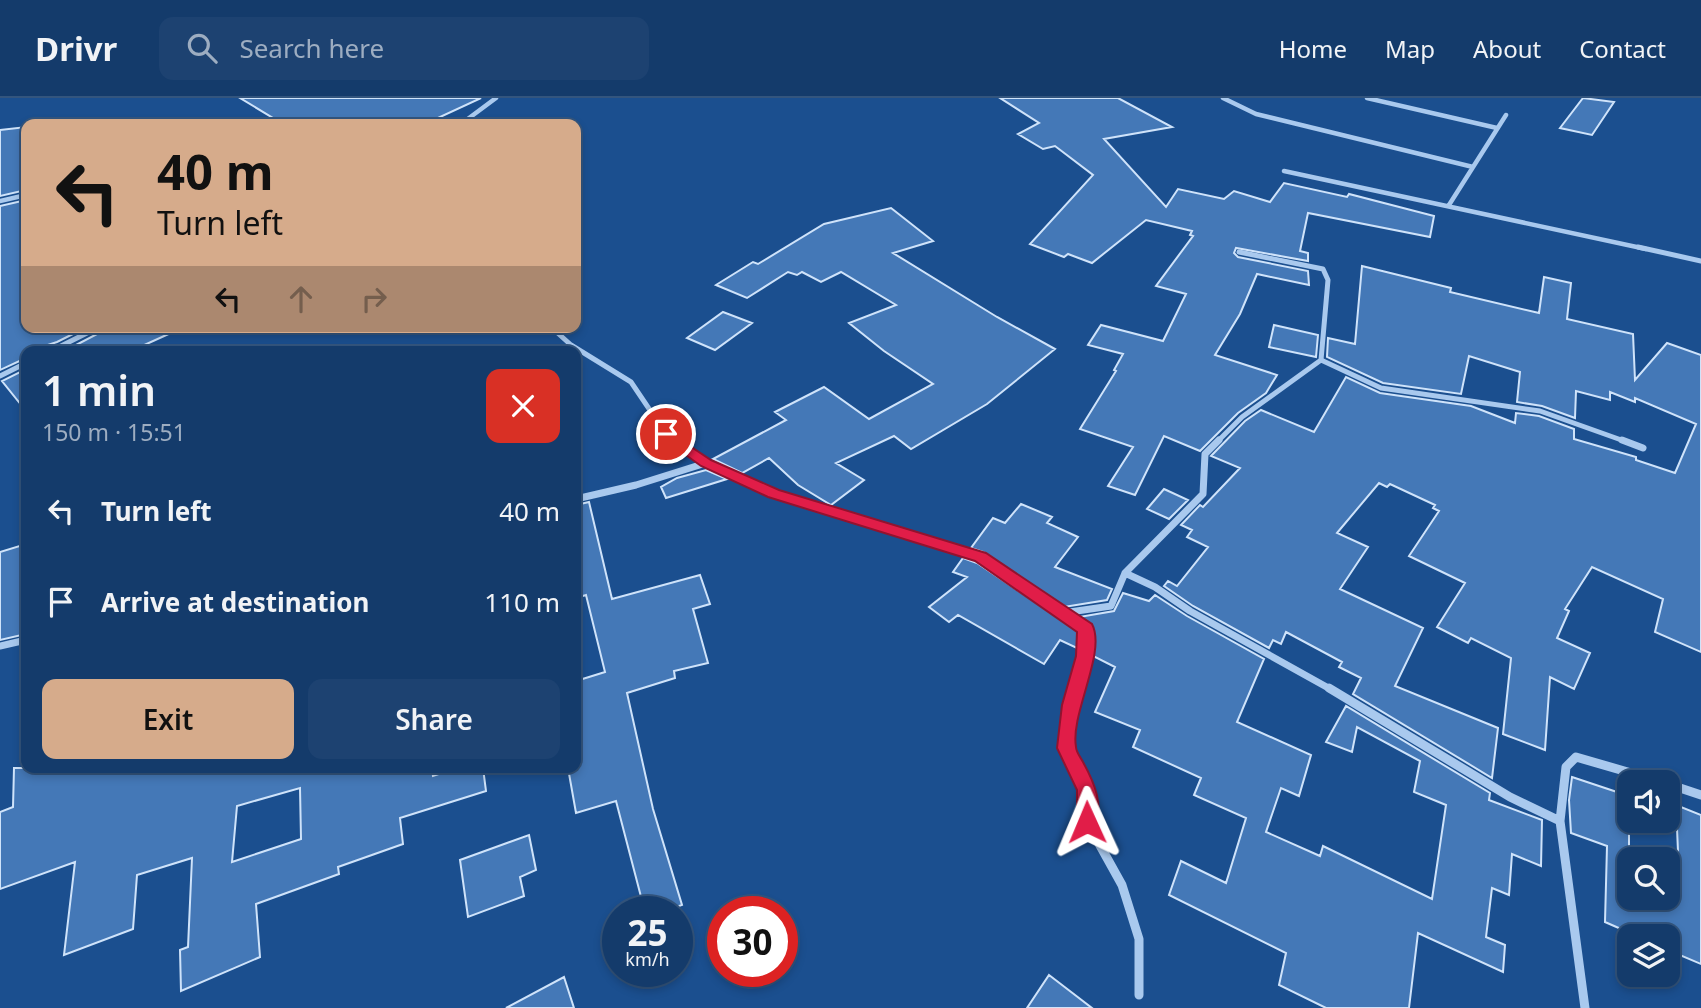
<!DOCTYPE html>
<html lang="en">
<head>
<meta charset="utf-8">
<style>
  body { margin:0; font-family:"Noto Sans",sans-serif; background:#1d4271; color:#f1f3f6; height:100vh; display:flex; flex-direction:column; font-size:26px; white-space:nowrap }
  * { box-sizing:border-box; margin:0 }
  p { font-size:23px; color:#9dadc1 }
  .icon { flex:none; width:38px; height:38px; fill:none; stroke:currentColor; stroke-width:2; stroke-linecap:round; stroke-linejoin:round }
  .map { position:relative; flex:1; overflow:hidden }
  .panel { position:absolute; left:21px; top:248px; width:560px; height:427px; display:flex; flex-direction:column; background:#143b6b; border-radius:14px; box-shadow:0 4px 10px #0003,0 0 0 2px #33557e }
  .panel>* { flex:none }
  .top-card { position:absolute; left:21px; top:21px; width:560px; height:214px; border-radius:14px; box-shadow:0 4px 10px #0003,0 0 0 2px #33557e; background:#d6ab8b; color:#111; overflow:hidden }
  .controls { position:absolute; left:1617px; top:672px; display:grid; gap:14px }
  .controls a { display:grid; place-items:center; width:63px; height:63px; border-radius:14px; background:#143b6b; box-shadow:0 4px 10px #0003,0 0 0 2px #33557e; font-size:35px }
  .speed { position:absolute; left:602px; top:798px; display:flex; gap:14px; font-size:35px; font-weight:700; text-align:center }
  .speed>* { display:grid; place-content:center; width:91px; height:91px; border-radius:50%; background:#143b6b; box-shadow:0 4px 10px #0003,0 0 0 2px #33557e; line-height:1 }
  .speed small { font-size:18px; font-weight:400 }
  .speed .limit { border:10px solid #d22; background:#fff; color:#111 }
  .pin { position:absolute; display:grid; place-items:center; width:60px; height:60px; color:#fff; margin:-30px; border:4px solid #fff; border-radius:50%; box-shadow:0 2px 7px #0007 }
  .me { position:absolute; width:77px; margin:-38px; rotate:359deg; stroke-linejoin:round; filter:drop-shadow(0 0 5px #0008) }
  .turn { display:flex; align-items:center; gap:24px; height:147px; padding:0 21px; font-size:32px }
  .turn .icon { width:91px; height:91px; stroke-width:2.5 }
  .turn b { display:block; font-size:49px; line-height:60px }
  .lanes { display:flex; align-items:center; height:66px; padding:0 21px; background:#0003; justify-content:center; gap:35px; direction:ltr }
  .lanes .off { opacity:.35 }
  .round { display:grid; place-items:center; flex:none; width:74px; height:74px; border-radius:14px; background:#1d4271 }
  .summary { display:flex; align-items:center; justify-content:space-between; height:119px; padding:0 21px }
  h1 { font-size:42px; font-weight:600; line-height:52px }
  .action { display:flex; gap:14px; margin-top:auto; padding:14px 21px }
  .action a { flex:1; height:80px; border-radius:14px; background:#d6ab8b; color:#111; font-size:28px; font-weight:600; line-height:80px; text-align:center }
  .action a+a { background:#1d4271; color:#f1f3f6 }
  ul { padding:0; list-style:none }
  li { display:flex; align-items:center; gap:21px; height:91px; padding:0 21px }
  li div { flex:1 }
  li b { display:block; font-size:26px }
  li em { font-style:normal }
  header { display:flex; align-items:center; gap:42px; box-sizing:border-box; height:98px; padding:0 35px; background:#143b6b; border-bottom:2px solid #33557e }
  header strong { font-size:33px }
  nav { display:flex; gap:38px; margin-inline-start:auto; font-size:24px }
  .search { width:490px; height:63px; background:#1d4271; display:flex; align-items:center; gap:18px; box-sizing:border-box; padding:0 24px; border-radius:14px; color:#9dadc1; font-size:26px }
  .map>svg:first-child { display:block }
  .building { fill:#4478b7; stroke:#cfe3fa; stroke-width:2; fill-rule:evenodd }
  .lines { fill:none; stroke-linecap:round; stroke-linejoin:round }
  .minor-far3 { stroke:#a9c9ee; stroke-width:4.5 }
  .minor-far2 { stroke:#a9c9ee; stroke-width:5 }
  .minor-far1 { stroke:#a9c9ee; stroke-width:7 }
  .minor { stroke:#a9c9ee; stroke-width:9 }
  .route { fill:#e11d48; stroke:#92132f; stroke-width:2 }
</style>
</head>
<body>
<header>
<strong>Drivr</strong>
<div class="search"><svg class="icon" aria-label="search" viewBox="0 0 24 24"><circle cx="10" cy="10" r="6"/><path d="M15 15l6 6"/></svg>Search here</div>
<nav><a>Home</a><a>Map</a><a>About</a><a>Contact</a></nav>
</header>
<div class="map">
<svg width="1701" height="910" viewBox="0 0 1701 910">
  <rect width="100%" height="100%" fill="#1b4f8f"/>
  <path class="building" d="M240 0H481L425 26H283Z
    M1000 0H1118L1172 29 1104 41 1166 109 1178 91 1224 101 1234 93 1270 104 1284 85 1347 99 1349 96 1434 118 1430 139 1308 115 1300 153 1308 155V163L1236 150 1234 155 1238 159 1308 173 1309 187 1257 176 1240 216 1215 257 1277 277 1266 295 1238 315 1200 353 1164 338 1135 397 1108 388 1133 349 1080 331 1116 273 1114 272 1123 256 1088 247 1101 227 1163 243 1186 196 1156 188 1193 138 1190 137 1192 133 1146 122 1092 165 1068 156 1064 159 1030 146 1093 77 1055 48 1043 51 1018 36 1039 25Z
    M1583 0 1614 4 1592 37 1560 30Z
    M26 29V92L0 98V32Z
    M26 102V229H87L57 244 26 254V260L0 272V108Z
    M891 110 933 143 893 155 997 219 1055 251 987 306 911 351 894 338 836 365 864 382 831 407 798 387 769 360 742 375 713 361 786 322 775 314 824 289 869 321 933 286 884 253 849 225 896 207 841 174 821 184 802 174 797 177 788 174 747 200 716 187 753 164 758 166 824 126Z
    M1362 168 1451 190 1450 194 1539 215 1544 179 1571 185 1567 221 1633 236 1635 282 1667 245 1701 257V554L1655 534 1663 501 1592 469 1565 511 1569 513 1557 540 1590 555 1574 591 1550 579 1545 652 1503 636 1511 560 1471 540 1468 545 1437 529 1465 485 1409 458 1439 413 1433 410 1435 407 1390 386 1387 389 1379 385 1337 435 1368 449 1340 491 1423 530 1395 588 1498 630 1492 680 1353 596 1361 580 1339 569 1342 564 1286 534 1281 546 1273 542 1269 550 1193 508 1164 488 1168 483 1177 488 1208 449 1187 439 1192 432 1181 427 1200 407 1203 409 1240 370 1211 358 1245 323 1261 312 1314 334 1346 279 1380 295 1471 308 1515 325 1516 315 1539 318 1574 331V341L1636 359V362L1675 375 1696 326 1635 300V304L1610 294V302L1576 293 1575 320 1542 308 1517 304 1520 274 1469 258 1461 296 1383 285 1327 259 1328 240 1355 246Z
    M723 214 752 225 715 252 687 240Z
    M1274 227 1318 237 1316 259 1269 249Z
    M104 229H184L129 254H85L76 247 101 234Z
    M26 271V313L2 283Z
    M706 372 727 381 666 400 661 389 677 380Z
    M1164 391 1188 402 1169 421 1147 411Z
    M589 404 612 501 700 477 710 506 693 511 708 565 674 573 675 580 627 595 653 711 682 807 663 814H645L616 703 576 715 568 670H576V583L605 574 586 497 576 500V407Z
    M1021 406 1052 419 1047 425 1078 439 1055 469 1112 491 1107 502 1064 509 983 454 971 450 993 420 1005 425Z
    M26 446V536L0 542V454Z
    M963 460 977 465 1080 534 1079 551 1060 542 1044 566 958 517 949 524 929 509 967 479 953 474Z
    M1123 495 1149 503 1155 497 1187 518 1264 561 1237 624 1311 657 1299 698 1281 690 1266 734 1320 758 1323 748 1432 801 1446 707 1414 694 1420 663 1357 629 1352 654 1326 644 1346 608 1490 695 1489 702 1542 722 1541 768 1512 756 1509 797 1492 790 1486 839 1505 847 1503 874 1418 835 1409 910H1326L1279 887 1286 855 1169 797 1181 763 1226 785 1246 720 1194 697 1201 680 1133 649 1140 632 1095 614 1115 569 1091 557 1092 529 1079 519 1114 513Z
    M14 670H432L433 678 457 670H483L486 693 400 720 403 746 338 769 339 776 256 806 260 859 181 893 180 852 188 849 192 760 137 777 133 831 64 857 75 764 0 791V714L13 709ZM300 690 301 741 232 764 237 708Z
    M1572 679 1629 698V800H1680L1676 707 1701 717V866L1668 852V838H1637L1605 824 1607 748 1571 735 1569 702Z
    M529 737 536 772 520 779 524 798 468 819 460 762Z
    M1049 877 1092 910H1027Z
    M564 879 574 910H506Z"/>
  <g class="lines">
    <path class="minor-far3" d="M1223 0 1256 16 1473 69
      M1367 0 1497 30
      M461 26 496 0
      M1284 73 1646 151
      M0 103 26 97
      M1449 107 1506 17"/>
    <path class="minor-far2" d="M1638 149 1701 163
      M551 229 571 247 631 284 666 336 677 344
      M49 254 99 229
      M1321 262 1381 290 1540 313 1627 344
      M0 278 26 265
      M1217 344 1242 319 1321 262 1328 182 1323 171 1239 154"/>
    <path class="minor-far1" d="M675 342 706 365 773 396 980 459 1063 515 1111 508 1125 475 1155 489 1190 513 1332 592
      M1622 342 1643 350
      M576 401 636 387 706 365
      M1125 475 1203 396 1205 356 1219 342
      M1063 516 1086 531 1085 558 1076 592
      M0 548 26 542"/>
    <path class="minor" d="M1076 590 1066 650 1087 692V724L1122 787 1139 841V897
      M1329 590 1510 699 1560 723 1566 669 1576 659 1662 684
      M1668 686 1701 697
      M1560 723 1585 910"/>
  </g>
  <path class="route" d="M666 332 711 362 779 392 986 455 1092 526C1107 554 1070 616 1076 649 1076 654 1081 660 1083 664 1094 684 1105 708 1094 731L1087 734 1080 731 1077 724V692L1057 650 1062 607 1076 558 1077 534 975 463 768 399 701 368 661 339 659 336Z"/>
</svg>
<div class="controls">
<a><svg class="icon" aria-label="sound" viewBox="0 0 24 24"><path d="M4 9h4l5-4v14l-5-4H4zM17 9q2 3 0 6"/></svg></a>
<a><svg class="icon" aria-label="search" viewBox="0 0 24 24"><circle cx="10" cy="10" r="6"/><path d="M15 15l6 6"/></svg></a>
<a><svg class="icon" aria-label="layers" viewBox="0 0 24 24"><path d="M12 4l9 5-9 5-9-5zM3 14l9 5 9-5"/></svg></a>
</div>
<div class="speed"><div>25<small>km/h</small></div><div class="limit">30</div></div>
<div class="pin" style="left:666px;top:336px;background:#d93025"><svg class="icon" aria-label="arrive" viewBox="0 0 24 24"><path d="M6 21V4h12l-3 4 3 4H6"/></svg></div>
<svg class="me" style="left:1087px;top:724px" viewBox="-20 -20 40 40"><path d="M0-17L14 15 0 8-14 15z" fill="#e11d48" stroke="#fff" stroke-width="4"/></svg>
<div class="top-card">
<div class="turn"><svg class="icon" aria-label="left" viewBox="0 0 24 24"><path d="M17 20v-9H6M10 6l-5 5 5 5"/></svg><div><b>40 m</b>Turn left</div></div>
<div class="lanes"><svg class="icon" aria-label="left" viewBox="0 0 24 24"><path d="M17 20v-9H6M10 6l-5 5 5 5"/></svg><svg class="icon off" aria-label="ahead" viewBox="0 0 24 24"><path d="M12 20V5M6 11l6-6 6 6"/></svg><svg class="icon off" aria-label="right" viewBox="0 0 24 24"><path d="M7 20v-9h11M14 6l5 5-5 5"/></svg></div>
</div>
<section class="panel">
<div class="summary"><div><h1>1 min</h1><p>150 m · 15:51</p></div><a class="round" style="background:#d93025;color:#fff"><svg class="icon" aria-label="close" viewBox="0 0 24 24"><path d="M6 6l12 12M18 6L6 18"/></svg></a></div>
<ul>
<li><svg class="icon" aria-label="left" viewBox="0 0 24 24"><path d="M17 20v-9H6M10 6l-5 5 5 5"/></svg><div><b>Turn left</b></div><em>40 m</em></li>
<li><svg class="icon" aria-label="arrive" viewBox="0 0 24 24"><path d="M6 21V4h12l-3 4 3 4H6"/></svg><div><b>Arrive at destination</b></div><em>110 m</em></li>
</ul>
<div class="action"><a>Exit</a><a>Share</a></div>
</section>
</div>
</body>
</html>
